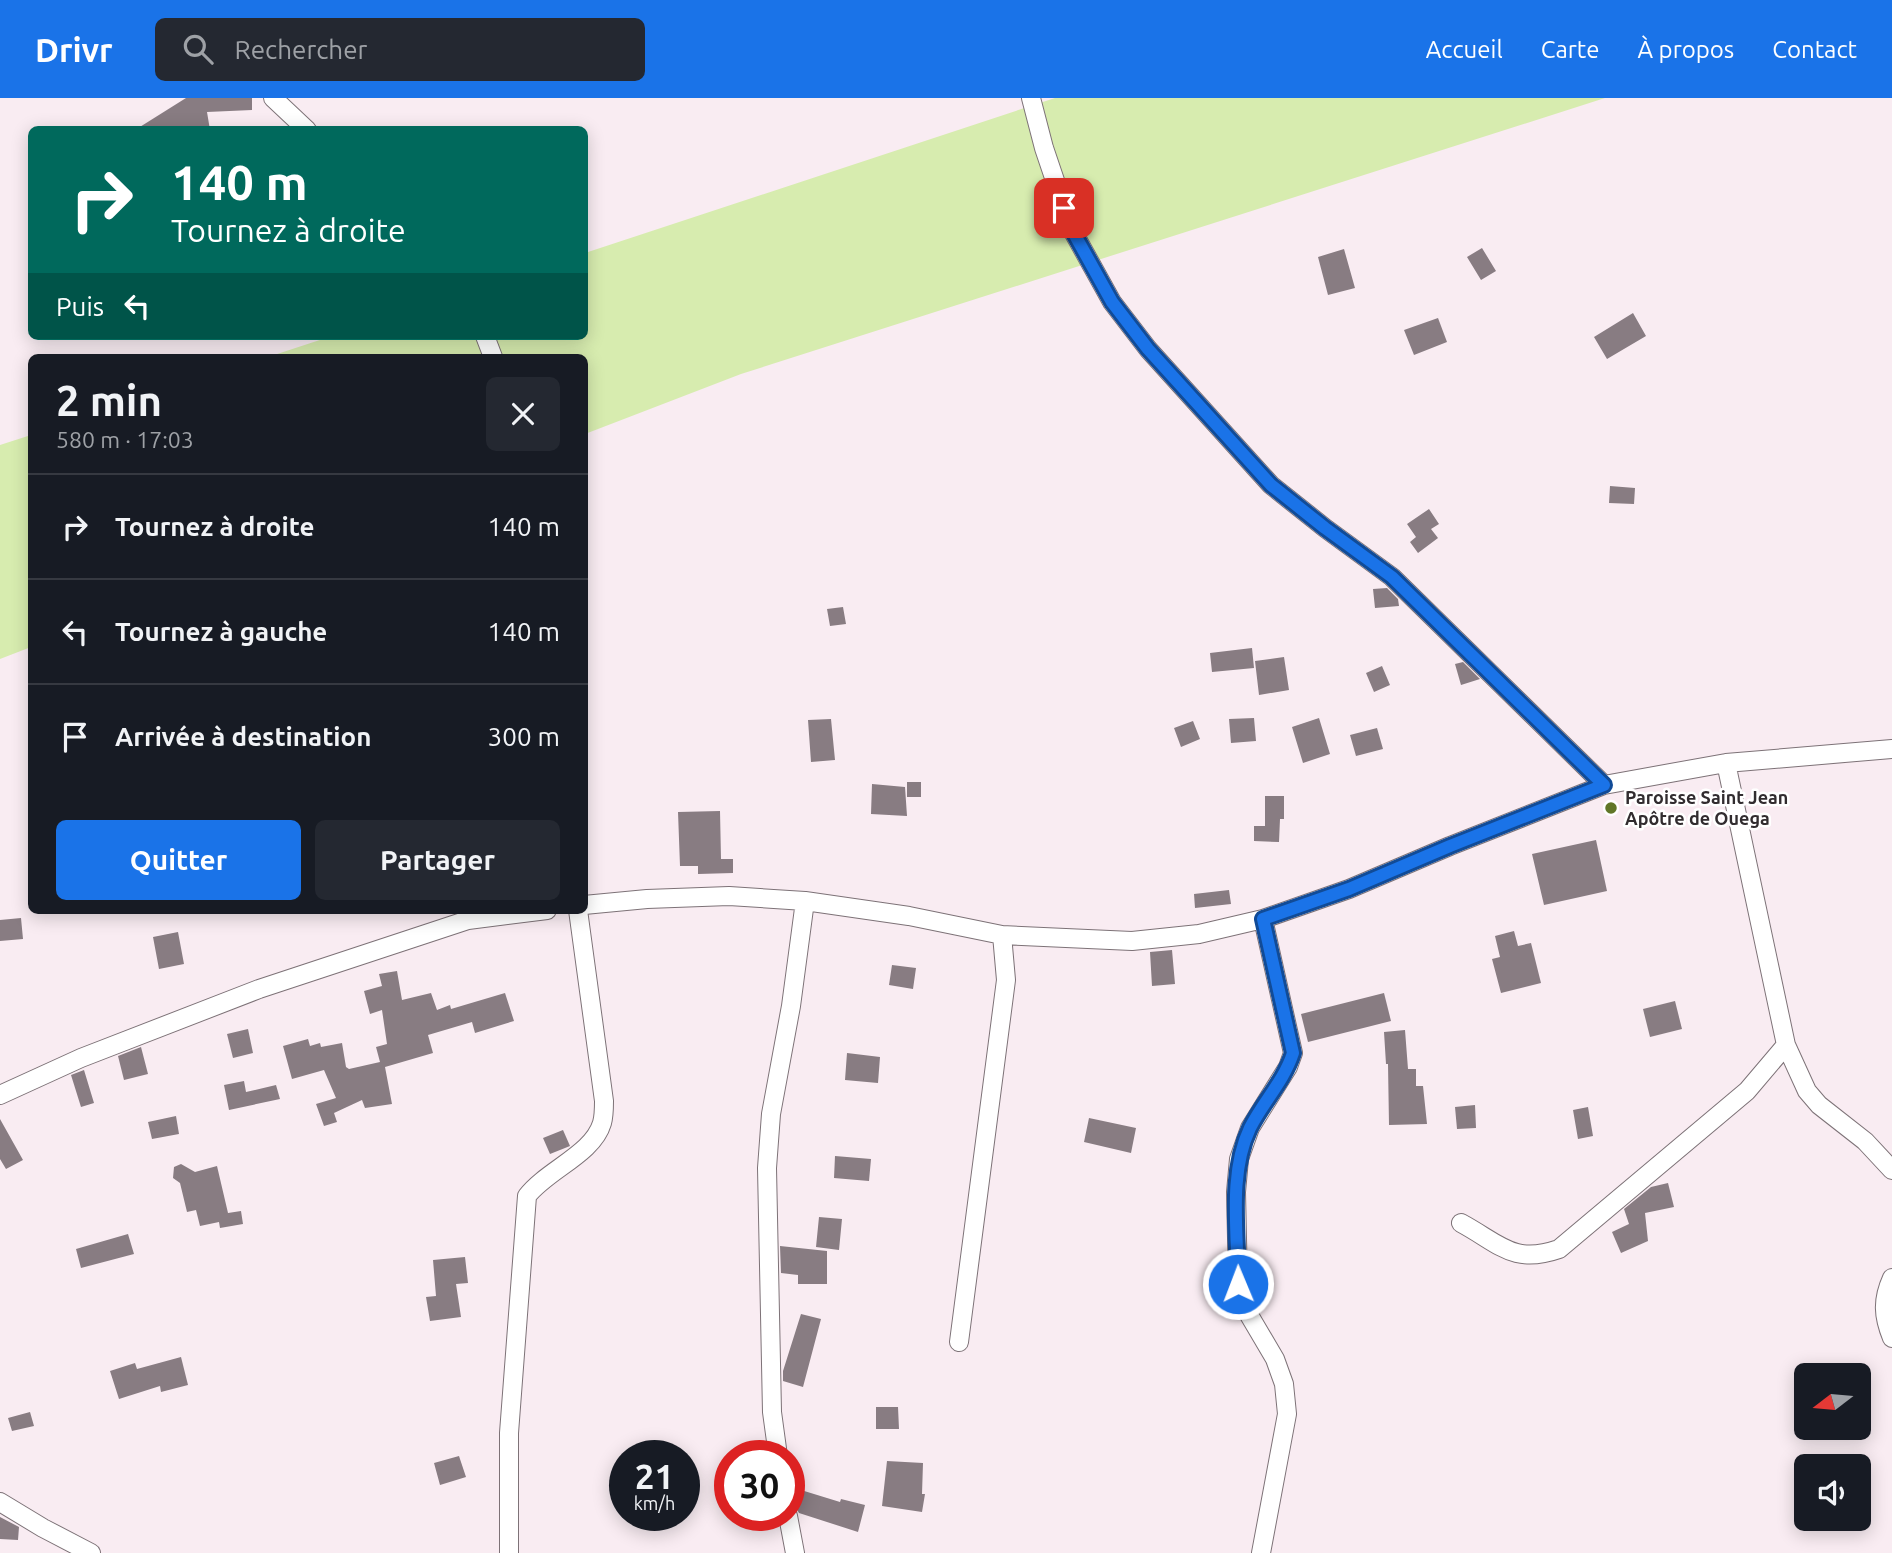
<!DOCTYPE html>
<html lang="fr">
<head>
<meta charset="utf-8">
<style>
  body { margin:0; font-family:Ubuntu,sans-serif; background:#242831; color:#f1f3f6; height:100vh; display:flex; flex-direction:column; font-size:26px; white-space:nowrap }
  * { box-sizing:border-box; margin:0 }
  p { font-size:23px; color:#9ea1a6 }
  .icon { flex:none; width:38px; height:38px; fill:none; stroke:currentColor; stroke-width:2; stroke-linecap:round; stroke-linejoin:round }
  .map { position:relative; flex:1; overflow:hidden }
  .sheet { position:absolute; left:28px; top:256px; width:560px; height:560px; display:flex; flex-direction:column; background:#171b24; border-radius:10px; box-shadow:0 4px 18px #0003 }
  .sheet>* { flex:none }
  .hud { position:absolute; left:28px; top:28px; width:560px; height:214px; border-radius:10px; box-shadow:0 4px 18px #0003; background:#00695c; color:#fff; overflow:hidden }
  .needle { width:46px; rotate:254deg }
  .buttons { position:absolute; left:1794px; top:1265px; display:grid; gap:14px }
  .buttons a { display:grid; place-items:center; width:77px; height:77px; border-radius:10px; background:#171b24; box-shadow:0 4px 18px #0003; font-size:35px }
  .speed { position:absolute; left:609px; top:1342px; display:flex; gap:14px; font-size:35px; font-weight:700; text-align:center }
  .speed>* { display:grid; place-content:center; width:91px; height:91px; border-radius:50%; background:#171b24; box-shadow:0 4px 18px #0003; line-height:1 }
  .speed small { font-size:18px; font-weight:400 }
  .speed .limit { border:10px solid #d22; background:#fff; color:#111 }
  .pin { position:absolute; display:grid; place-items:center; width:60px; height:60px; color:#fff; margin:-30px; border-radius:14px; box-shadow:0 4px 10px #0006 }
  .me { position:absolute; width:77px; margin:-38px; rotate:359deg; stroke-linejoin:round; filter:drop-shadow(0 0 5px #0008) }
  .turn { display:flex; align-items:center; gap:24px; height:147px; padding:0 28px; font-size:32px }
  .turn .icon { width:91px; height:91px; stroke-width:2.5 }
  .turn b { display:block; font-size:49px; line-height:60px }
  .then { display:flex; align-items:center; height:66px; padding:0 28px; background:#0003; gap:14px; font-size:26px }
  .round { display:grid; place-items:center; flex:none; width:74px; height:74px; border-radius:10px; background:#242831 }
  .headline { display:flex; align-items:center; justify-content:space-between; height:119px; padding:0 28px }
  h1 { font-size:42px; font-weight:700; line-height:52px }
  .primary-button { display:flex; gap:14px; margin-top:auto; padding:14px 28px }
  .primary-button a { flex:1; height:80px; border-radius:10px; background:#1a73e8; color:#fff; font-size:28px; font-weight:700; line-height:80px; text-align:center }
  .primary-button a+a { background:#242831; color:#f1f3f6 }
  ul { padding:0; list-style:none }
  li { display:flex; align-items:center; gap:21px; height:105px; padding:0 28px; border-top:2px solid #363941 }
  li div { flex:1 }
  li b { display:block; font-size:26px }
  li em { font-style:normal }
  header { display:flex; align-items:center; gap:42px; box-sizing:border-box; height:98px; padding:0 35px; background:#1a73e8; color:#fff }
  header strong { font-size:33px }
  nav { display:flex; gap:38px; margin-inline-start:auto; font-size:24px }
  .search { width:490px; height:63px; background:#242831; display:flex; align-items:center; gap:18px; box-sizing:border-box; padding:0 24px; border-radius:10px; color:#9ea1a6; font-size:26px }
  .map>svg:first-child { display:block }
  .green { fill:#d7ecaf }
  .building { fill:#887c82 }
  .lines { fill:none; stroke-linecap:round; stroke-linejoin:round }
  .minor-casing { stroke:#7d7277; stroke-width:20 }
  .minor { stroke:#fff; stroke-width:18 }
  .route-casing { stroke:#114b97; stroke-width:18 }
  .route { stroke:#1a73e8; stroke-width:12 }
  .poi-dot { fill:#607627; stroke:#fff; stroke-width:2.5 }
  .labels { text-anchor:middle; stroke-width:5; stroke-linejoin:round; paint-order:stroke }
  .poi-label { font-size:18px; font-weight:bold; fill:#312c2f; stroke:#fff; text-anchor:start }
</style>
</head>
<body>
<header>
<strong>Drivr</strong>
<div class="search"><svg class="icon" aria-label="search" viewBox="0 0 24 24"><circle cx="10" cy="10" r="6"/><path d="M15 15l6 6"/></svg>Rechercher</div>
<nav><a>Accueil</a><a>Carte</a><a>À propos</a><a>Contact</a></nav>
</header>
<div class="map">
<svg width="1892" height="1455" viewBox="0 0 1892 1455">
  <rect width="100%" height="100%" fill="#f9ecf2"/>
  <path class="green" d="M1055 0H1605L741 276 585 336 584 259H268L332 238H584L585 155Z
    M31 337V549L0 561V347Z"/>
  <path class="building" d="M186 0H252V12L207 14 210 32H135Z
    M1482 150 1496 173 1481 182 1467 159Z
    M1344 151 1355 190 1328 197 1318 159Z
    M1633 215 1646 238 1607 261 1594 239Z
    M1438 220 1447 244 1414 257 1404 232Z
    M1610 388 1635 390 1634 406 1609 405Z
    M1429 411 1439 426 1431 431 1438 440 1418 455 1410 444 1416 439 1407 426Z
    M1387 490 1398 501 1399 508 1375 510 1373 491Z
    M843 509 846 526 830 528 827 511Z
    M1252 550 1254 570 1212 574 1210 555Z
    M1284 559 1289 592 1259 597 1255 563Z
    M1463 564 1480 581 1461 587 1455 566Z
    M1382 568 1390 587 1374 594 1366 575Z
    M1254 620 1256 643 1231 645 1229 621Z
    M1319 620 1330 656 1303 665 1292 629Z
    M831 621 835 662 811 664 808 622Z
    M1193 623 1200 641 1181 649 1174 630Z
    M1377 630 1383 651 1356 658 1350 637Z
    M907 684H921V699H907Z
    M872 686 905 689 907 718 871 716Z
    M1265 698H1284V721H1280L1279 744 1254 743V728H1265Z
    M720 713 721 761H733V775L698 776V768H680L678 714Z
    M1596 742 1607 793 1544 807 1532 756Z
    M1229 792 1231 806 1195 810 1194 796Z
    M21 820 23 841 0 843V822Z
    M1514 833 1518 848 1531 845 1541 885 1501 895 1492 861 1500 859 1495 838Z
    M178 834 184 866 159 871 153 839Z
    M1172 852 1175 886 1152 888 1150 854Z
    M892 867 916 870 913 891 889 887Z
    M397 873 402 902 431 895 437 912 450 907 451 911 505 895 514 923 475 935 472 924 428 937 433 955 385 969 392 1006 365 1010 362 1002 334 1015 337 1024 324 1028 316 1006 336 1000 324 972 292 981 283 948 308 941 310 948 320 945 321 949 342 945 346 969 349 971 380 964 376 949 387 946 382 912 370 916 364 893 382 888 379 876Z
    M1384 895 1391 923 1308 944 1301 916Z
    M1675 903 1682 931 1650 939 1643 911Z
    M248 931 253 955 233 960 227 936Z
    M1405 932 1408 971H1416V988H1423L1427 1026 1389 1027 1388 966H1386L1384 934Z
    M141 949 148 976 124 982 118 958Z
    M847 955 880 959 878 985 845 982Z
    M84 972 94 1005 81 1009 71 977Z
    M244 983 246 994 276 987 280 1001 229 1012 224 987Z
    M1475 1007 1476 1030 1457 1031 1455 1009Z
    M1588 1009 1593 1038 1578 1041 1573 1012Z
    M176 1018 179 1036 152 1041 148 1024Z
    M1089 1020 1136 1030 1131 1055 1084 1044Z
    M0 1021 23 1062 6 1071 0 1061Z
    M563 1032 570 1048 550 1056 543 1040Z
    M835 1058 871 1061 869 1083 834 1080Z
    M181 1066 195 1074 217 1068 228 1115 241 1113 243 1126 220 1130 219 1124 200 1128 196 1112 187 1114 180 1085 173 1080 174 1069Z
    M1668 1085 1674 1109 1645 1115 1648 1143 1621 1155 1612 1134 1629 1126 1624 1111 1651 1089Z
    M819 1119 842 1121 839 1152 816 1149Z
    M128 1136 134 1156 81 1170 76 1151Z
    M780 1148 827 1153V1186H798V1177L781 1175Z
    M465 1159 468 1185 456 1186 461 1219 430 1223 426 1199 436 1198 433 1162Z
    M801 1216 821 1221 803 1289 783 1283V1273Z
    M181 1259 188 1287 161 1294 160 1288 119 1301 110 1273 135 1265 137 1271Z
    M876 1309H898L899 1331H876Z
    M30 1314 34 1328 12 1333 8 1320Z
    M459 1358 466 1379 440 1387 434 1365Z
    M887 1363 923 1365 922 1396H925L922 1414 882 1408Z
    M801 1392 840 1404 841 1401 865 1407 858 1434 799 1415 796 1410Z
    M0 1419 19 1429 18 1442 0 1441Z"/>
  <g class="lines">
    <g class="minor-casing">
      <path id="minor" d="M273 0 307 32
        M1031 0 1044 50 1071 130 1112 204 1148 251 1271 387 1325 430 1392 479 1604 687
        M485 238 493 259
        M1726 665 1786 947 1807 993 1819 1007 1865 1043 1892 1072
        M584 807 647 801 729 798 805 803 909 818 1002 837 1132 843 1199 836 1263 821 1349 791 1450 748 1604 687 1726 665 1892 651
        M0 997 81 960 259 891 468 822 547 812
        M1461 1125C1500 1146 1513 1167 1559 1151L1747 993 1786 947
        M1892 1180C1882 1202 1883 1218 1892 1240
        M959 1244 1006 882 1002 837
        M778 1358 772 1314 767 1070 771 1016 791 908 805 803
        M0 1404 43 1430 91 1455
        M788 1418 795 1455
        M509 1455V1335L527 1098C547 1072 593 1056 602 1025 604 1018 604 1010 604 1003L578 812
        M1261 1455 1287 1316 1284 1286 1275 1261 1242 1205 1238 1186 1236 1094 1239 1061 1250 1030 1288 969 1293 955 1263 821"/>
    </g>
    <use href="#minor" class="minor"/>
  </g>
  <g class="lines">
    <g class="route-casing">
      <path id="route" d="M1064 110 1071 130 1112 204 1148 251 1271 387 1325 430 1392 479 1604 687 1450 748 1349 791 1263 821 1293 955C1284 983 1263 1004 1250 1030 1228 1076 1238 1136 1238 1186"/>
    </g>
    <use href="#route" class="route"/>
  </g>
  <circle class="poi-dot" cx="1611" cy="710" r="7"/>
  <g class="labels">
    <g class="poi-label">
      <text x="1625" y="706">Paroisse Saint Jean<tspan x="1625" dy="21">Apôtre de Ouega</tspan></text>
    </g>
  </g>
</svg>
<div class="buttons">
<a><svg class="needle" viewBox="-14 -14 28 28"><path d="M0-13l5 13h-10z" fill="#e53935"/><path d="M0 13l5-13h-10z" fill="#9ea1a6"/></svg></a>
<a><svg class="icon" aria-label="sound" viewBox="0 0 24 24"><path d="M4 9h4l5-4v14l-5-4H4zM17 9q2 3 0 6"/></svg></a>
</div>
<div class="speed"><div>21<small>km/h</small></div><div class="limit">30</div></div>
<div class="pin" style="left:1064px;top:110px;background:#d93025"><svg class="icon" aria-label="arrive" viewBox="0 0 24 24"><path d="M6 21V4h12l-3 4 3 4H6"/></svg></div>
<svg class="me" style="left:1238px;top:1186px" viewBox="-20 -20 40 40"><circle r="17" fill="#1a73e8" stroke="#fff" stroke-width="3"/><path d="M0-11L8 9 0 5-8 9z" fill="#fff"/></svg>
<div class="hud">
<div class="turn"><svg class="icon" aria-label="right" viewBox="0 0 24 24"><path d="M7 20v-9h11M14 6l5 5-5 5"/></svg><div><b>140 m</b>Tournez à droite</div></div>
<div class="then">Puis<svg class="icon" aria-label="left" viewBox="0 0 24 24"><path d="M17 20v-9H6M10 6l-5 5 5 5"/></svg></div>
</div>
<section class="sheet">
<div class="headline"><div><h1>2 min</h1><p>580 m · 17:03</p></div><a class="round"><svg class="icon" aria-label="close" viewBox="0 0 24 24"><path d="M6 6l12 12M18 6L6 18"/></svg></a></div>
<ul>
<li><svg class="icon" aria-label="right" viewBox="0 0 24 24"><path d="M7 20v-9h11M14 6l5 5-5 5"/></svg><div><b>Tournez à droite</b></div><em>140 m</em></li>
<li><svg class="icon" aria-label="left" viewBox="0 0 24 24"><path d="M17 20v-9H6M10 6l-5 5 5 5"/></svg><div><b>Tournez à gauche</b></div><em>140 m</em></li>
<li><svg class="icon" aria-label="arrive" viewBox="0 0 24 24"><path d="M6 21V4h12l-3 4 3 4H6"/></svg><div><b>Arrivée à destination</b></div><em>300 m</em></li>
</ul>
<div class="primary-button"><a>Quitter</a><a>Partager</a></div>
</section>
</div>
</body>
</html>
